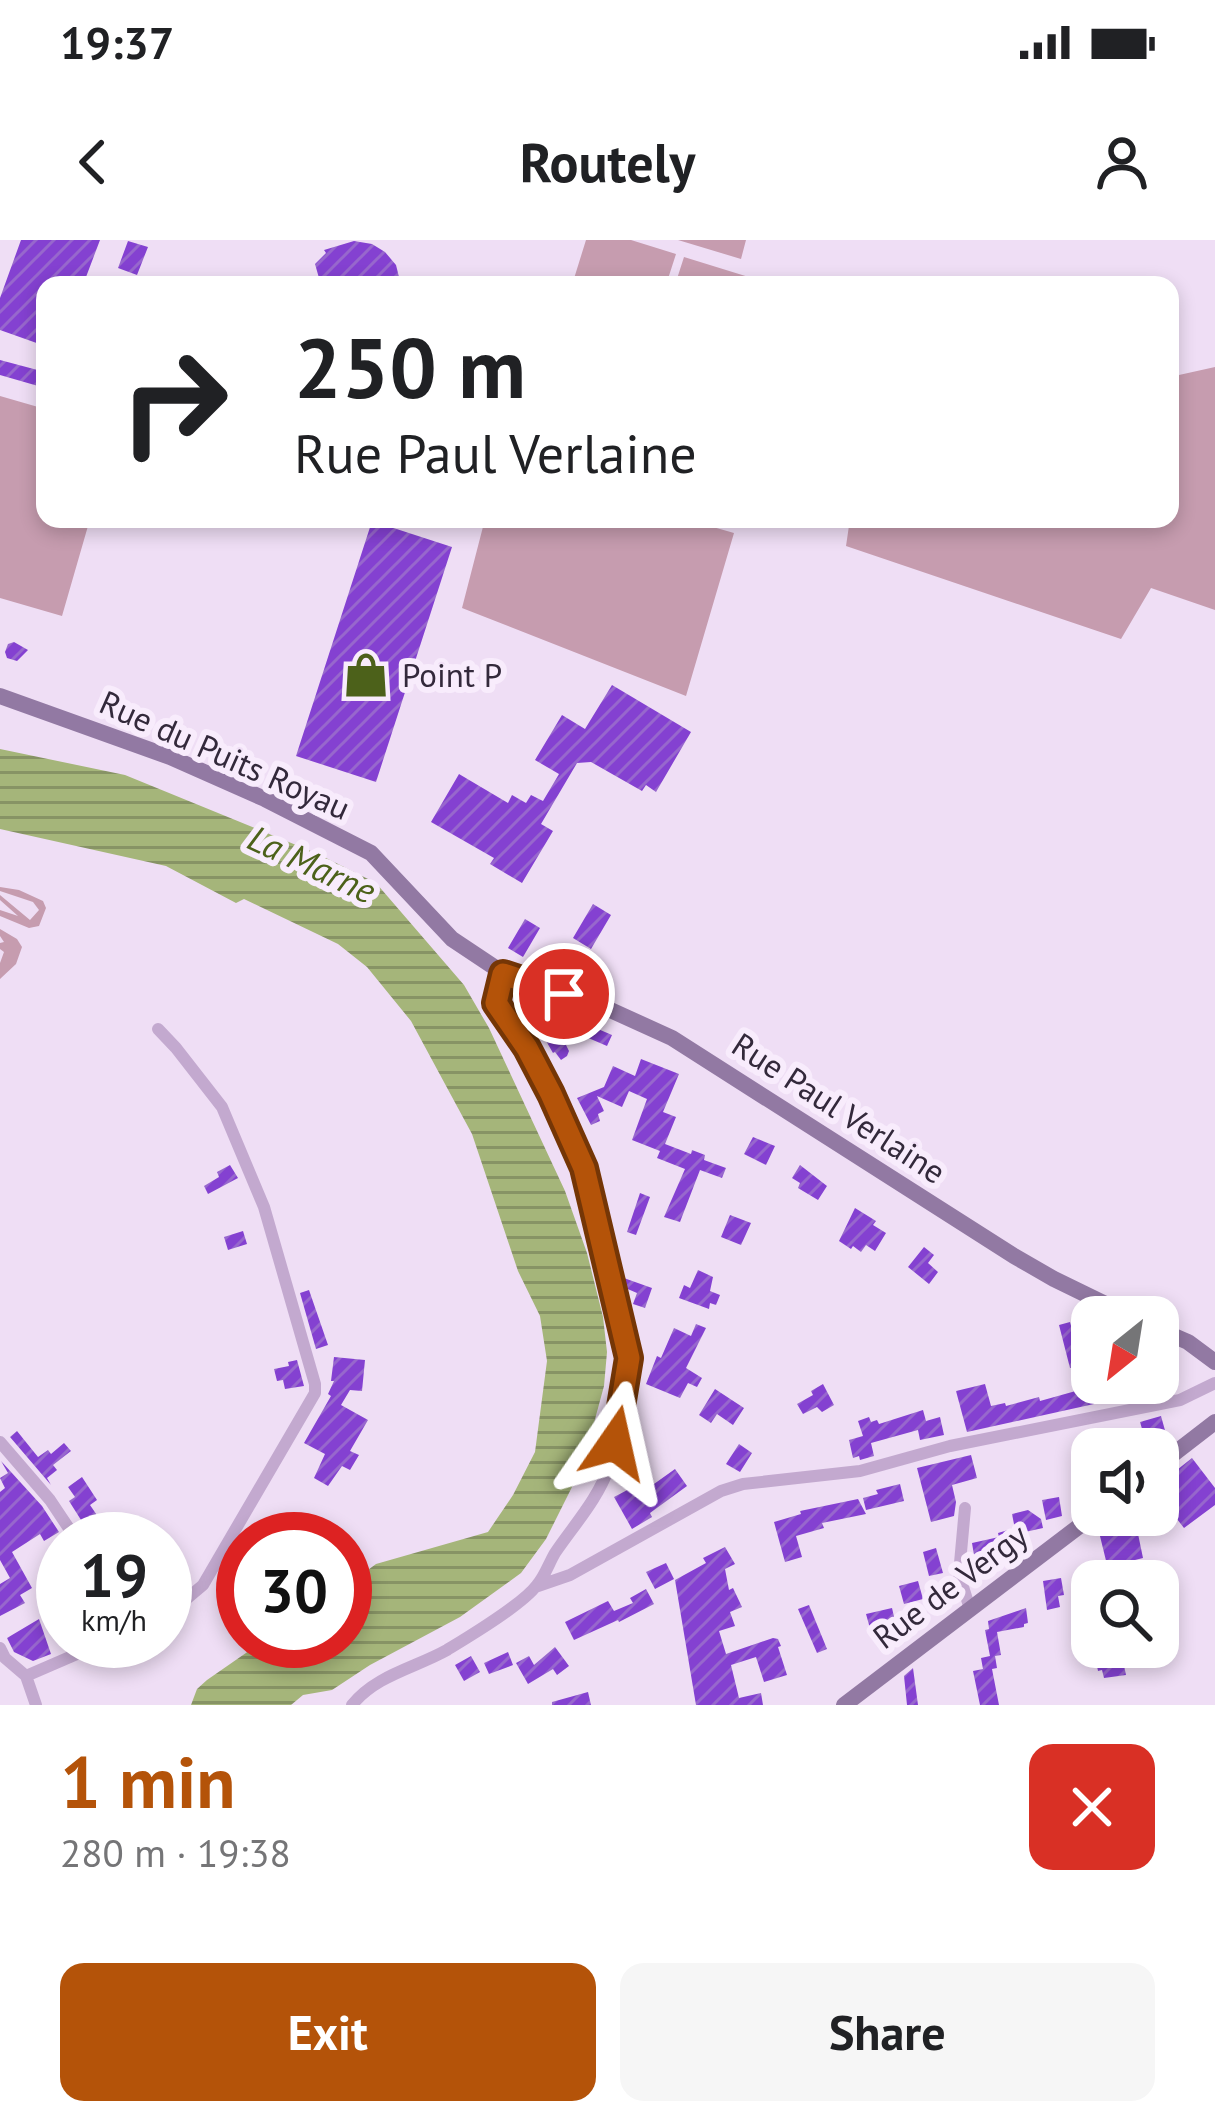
<!DOCTYPE html>
<html lang="en">
<head>
<meta charset="utf-8">
<style>
  body { margin:0; font-family:"PT Sans",sans-serif; background:#f6f6f6; color:#202124; height:100vh; display:flex; flex-direction:column; font-size:45px; white-space:nowrap }
  * { box-sizing:border-box; margin:0 }
  p { font-size:39px; color:#757577 }
  .icon { flex:none; width:66px; height:66px; fill:none; stroke:currentColor; stroke-width:2; stroke-linecap:round; stroke-linejoin:round }
  .map { position:relative; height:1465px; overflow:hidden }
  .panel { display:flex; flex-direction:column; background:#fff; flex:1 }
  .panel>* { flex:none }
  .hud { position:absolute; left:36px; top:36px; width:1143px; height:252px; border-radius:24px; box-shadow:0 6px 18px #0003; background:#fff; color:#202124; overflow:hidden }
  .needle { width:78px; rotate:210deg }
  .fabs { position:absolute; left:1071px; top:1056px; display:grid; gap:24px }
  .fabs a { display:grid; place-items:center; width:108px; height:108px; border-radius:24px; background:#fff; box-shadow:0 6px 18px #0003; font-size:60px }
  .speed { position:absolute; left:36px; top:1272px; display:flex; gap:24px; font-size:60px; font-weight:700; text-align:center }
  .speed>* { display:grid; place-content:center; width:156px; height:156px; border-radius:50%; background:#fff; box-shadow:0 6px 18px #0003; line-height:1 }
  .speed small { font-size:30px; font-weight:400 }
  .speed .limit { border:18px solid #d22; background:#fff; color:#111 }
  .pin { position:absolute; display:grid; place-items:center; width:102px; height:102px; color:#fff; margin:-51px; border:6px solid #fff; border-radius:50%; box-shadow:0 3px 12px #0007 }
  .me { position:absolute; width:132px; margin:-66px; rotate:11deg; stroke-linejoin:round; filter:drop-shadow(0 0 9px #0008) }
  .turn { display:flex; align-items:center; gap:42px; height:252px; padding:0 60px; font-size:54px }
  .turn .icon { width:156px; height:156px; stroke-width:2.5 }
  .turn b { display:block; font-size:84px; line-height:102px }
  .round { display:grid; place-items:center; flex:none; width:126px; height:126px; border-radius:24px; background:#f6f6f6 }
  .headline { display:flex; align-items:center; justify-content:space-between; height:204px; padding:0 60px }
  h1 { font-size:72px; font-weight:800; line-height:90px; color:#b45309 }
  .primary-button { display:flex; gap:24px; margin-top:auto; padding:24px 60px }
  .primary-button a { flex:1; height:138px; border-radius:24px; background:#b45309; color:#fff; font-size:48px; font-weight:800; line-height:138px; text-align:center }
  .primary-button a+a { background:#f6f6f6; color:#202124 }
  .status { display:flex; justify-content:space-between; align-items:center; height:84px; padding:0 60px; background:#fff; direction:ltr }
  .status svg { height:33px; fill:currentColor }
  header { display:flex; justify-content:space-between; align-items:center; height:156px; padding:0 60px; background:#fff; font-size:54px; font-weight:800 }
  .map>svg:first-child { display:block }
  .green { fill:#c69caf }
  .water { fill:url(#water-rules) }
  .building { fill:url(#building-hatch) }
  .lines { fill:none; stroke-linecap:round; stroke-linejoin:round }
  .street { stroke:#c3a9cf; stroke-width:12 }
  .secondary { stroke:#9279a3; stroke-width:16 }
  .route-casing { stroke:#753606; stroke-width:30 }
  .route { stroke:#b45309; stroke-width:21 }
  .labels { text-anchor:middle; stroke-width:12; stroke-linejoin:round; paint-order:stroke }
  .poi-label { font-size:33px; fill:#33293b; stroke:#f8ecfc; text-anchor:start }
  .street-label { font-size:33px; fill:#33293b; stroke:#f8ecfc }
  .water-label { font-size:36px; font-style:italic; fill:#4c611a; stroke:#f8ecfc }
</style>
</head>
<body>
<div class="status"><b>19:37</b><svg viewBox="0 0 49 12"><path d="M0 12V9h3v3zM5 12V6h3v6zM10 12V3h3v9zM15 12V0h3v12zM26 1h20v11H26zM47 4h2v5h-2z"/></svg></div>
<header><svg class="icon" aria-label="back" viewBox="0 0 24 24"><path d="M15 5l-7 7 7 7"/></svg>Routely<svg class="icon" aria-label="person" viewBox="0 0 24 24"><circle cx="12" cy="8" r="4"/><path d="M4 21q1-7 8-7t8 7"/></svg></header>
<div class="map">
<svg width="1215" height="1465" viewBox="0 0 1215 1465">
  <defs>
    <pattern id="water-rules" width="6" height="5" patternUnits="userSpaceOnUse" patternTransform="scale(3)"><rect width="6" height="5" fill="#a5b57a"/><path d="M0 2.5h6" fill="none" stroke="#879365"/></pattern>
    <pattern id="building-hatch" width="6" height="6" patternUnits="userSpaceOnUse" patternTransform="scale(3)"><rect width="6" height="6" fill="#8441d1"/><path d="M-1 1l2-2M0 6l6-6M5 7l2-2" fill="none" stroke="#9767cd"/></pattern>
  </defs>
  <rect width="100%" height="100%" fill="#efdef5"/>
  <path class="green" d="M586 0H631L676 14 666 45H572Z
    M678 0H746L741 19Z
    M684 17 771 44V45H675Z
    M1215 127V370L1151 348 1121 399 846 306 850 279H1170V137Z
    M0 156 45 169V279H90L62 376 0 358Z
    M485 279H685L734 293 686 456 462 368Z
    M0 647 19 650 43 661 46 668 39 686 29 688 0 676V670L18 676 0 660V655L30 680 39 670 33 662 0 651Z
    M0 689 17 699 22 707 16 724 0 739V723L4 712 0 709V703L4 702 0 696Z"/>
  <path class="water" d="M0 509 125 535 318 614 376 643 464 745 489 788 565 951 587 1013 603 1077 607 1112 604 1146 582 1227 546 1299 521 1333 460 1377 370 1425 332 1450 303 1455 291 1465H191L197 1449 207 1440 263 1401H345V1347L376 1324 488 1292 513 1255 535 1212 547 1121 540 1076 518 1031 472 894 411 781 367 727 338 704 244 659 236 663 166 626 0 589Z"/>
  <path class="building" d="M21 0H100L83 45H45V106L0 90V58Z
    M128 1 148 7 137 35 118 28Z
    M354 1 372 4 385 12 396 25 401 45H321L315 24 326 13 324 10Z
    M0 120 45 132V148L0 135Z
    M372 281 452 307 376 542 296 516Z
    M14 402 28 410 17 421 7 418 5 412 8 404Z
    M612 445 691 492 656 552 646 545 642 551 591 522 577 523 541 584 553 591 522 643 490 624 494 618 431 582 459 534 508 563 512 555 526 563 531 555 543 561 559 534 535 520 562 475 585 489Z
    M593 664 611 675 591 709 573 698Z
    M525 679 540 688 523 717 508 708Z
    M544 768 551 770 571 802 566 805 569 811 567 816 561 820 555 812 553 813 534 780Z
    M591 786 612 795 607 806 586 797Z
    M641 819 679 834 663 872 676 877 665 904 691 914 692 910 705 915 704 920 726 928 722 938 700 930 680 982 664 977 685 929 657 918 660 911 632 900 647 859 629 851 622 867 597 856 604 871 598 874 600 881 591 885 577 858 604 847 613 826 635 836Z
    M753 897 775 906 766 925 744 914Z
    M230 925 238 938 208 954 204 946 219 937 217 932Z
    M800 925 827 946 818 960 798 948 800 943 792 938Z
    M640 953 650 957 636 995 627 992Z
    M855 968 876 981 873 985 886 993 875 1011 866 1005 861 1012 853 1006 851 1009 839 1001Z
    M730 975 751 983 741 1005 721 997Z
    M243 991 247 1004 228 1010 224 997Z
    M924 1007 934 1015 928 1023 938 1032 929 1044 908 1027Z
    M698 1030 713 1037 710 1051 720 1055 716 1065 710 1063 709 1069 679 1058 684 1045 690 1048Z
    M621 1037 652 1048 645 1068 633 1064 637 1053 623 1047Z
    M309 1050 328 1105 316 1109 300 1053Z
    M1070 1082 1076 1104 1092 1101V1123L1070 1128 1059 1085Z
    M696 1084 706 1088 686 1128 702 1138 697 1147 688 1143 680 1158 646 1144 657 1116 661 1118 674 1088 691 1096Z
    M334 1117 365 1120 362 1151 350 1150 341 1165 368 1180 350 1211 359 1215 350 1230 342 1226 328 1246 314 1238 325 1214 304 1203 331 1156 328 1154 334 1141H331Z
    M297 1120 304 1146 285 1149 283 1140 277 1141 274 1129 289 1126 288 1122Z
    M823 1144 834 1165 822 1172 817 1167 803 1174 797 1164 813 1155 811 1151Z
    M985 1144 991 1166 1005 1163 1006 1166 1039 1157 1040 1161 1090 1147 1094 1164 967 1192 956 1151Z
    M715 1149 744 1168 733 1185 717 1174 711 1183 699 1175Z
    M923 1170 926 1181 940 1177 944 1195 920 1200 918 1190 871 1203 874 1216 860 1220 859 1216 853 1218 849 1200 863 1196 858 1181 869 1177 871 1182 877 1180 879 1184Z
    M1161 1176 1166 1194 1145 1199 1140 1182Z
    M17 1191 38 1217 48 1210 51 1214 64 1203 71 1211 53 1225 57 1230 47 1238 51 1245 10 1197Z
    M739 1204 752 1213 740 1232 726 1224Z
    M971 1215 977 1238 952 1245 956 1262 954 1276 931 1282 917 1228Z
    M1192 1218 1215 1248V1265L1184 1288 1158 1255V1245Z
    M1 1221 42 1266 59 1292 44 1301 40 1294 12 1312 32 1348 20 1355 25 1363 0 1376V1344L10 1338 0 1320V1252L5 1248 0 1238 8 1233Z
    M675 1229 687 1246 650 1273 652 1277 632 1289 614 1257 635 1246 640 1254Z
    M82 1237 97 1260 90 1265 103 1284 92 1291H88L69 1261 75 1257 68 1247Z
    M900 1244 904 1261 866 1270 863 1258 878 1254 876 1250Z
    M1059 1257 1062 1276 1046 1280 1042 1260Z
    M858 1259 866 1274 822 1283 824 1288 796 1296 802 1317 785 1322 774 1282 801 1274 800 1271Z
    M1028 1270 1041 1279 1043 1288 1016 1294 1012 1274Z
    M1128 1275H1136L1140 1288 1137 1289 1143 1318 1119 1324 1123 1341H1111L1098 1288 1105 1283Z
    M1008 1290 1013 1309 1008 1310 1009 1316 999 1318V1315L975 1321 972 1303 999 1297 998 1293Z
    M725 1307 735 1324 725 1329 729 1350 733 1348 742 1367 730 1372 735 1386 719 1391 726 1414 773 1398 778 1399 781 1406 778 1407 787 1435 764 1442 756 1417 731 1425 739 1458 761 1453 763 1465H696L675 1340 706 1323 703 1318Z
    M936 1308 943 1333 929 1336 923 1312Z
    M666 1323 674 1339 655 1349 646 1332Z
    M1061 1338 1064 1355 1058 1356 1060 1367 1047 1370 1043 1341Z
    M918 1341 923 1359 904 1364 899 1346Z
    M646 1349 654 1364 619 1382 616 1376 618 1380 574 1400 565 1382 608 1361 614 1371 633 1363 630 1358Z
    M809 1365 827 1409 817 1413 798 1369Z
    M892 1368 896 1385 871 1392 866 1374Z
    M1026 1368 1028 1383 1024 1384V1387L997 1392 1001 1415 995 1416 997 1428 992 1429 999 1465H980L973 1431 983 1429 981 1418 990 1416 985 1390 989 1389 988 1381Z
    M39 1379 51 1414 33 1421 14 1412 7 1398Z
    M555 1407 569 1426 557 1435 553 1429 528 1444 516 1423 529 1416 534 1425Z
    M508 1412 513 1425 489 1434 484 1423Z
    M471 1416 480 1432 464 1441 455 1425Z
    M1122 1416 1126 1435 1104 1438 1102 1430 1098 1431 1096 1421Z
    M913 1428 918 1465H907L904 1436Z
    M588 1452 591 1465H552V1462Z"/>
  <g class="lines">
    <path class="street" d="M158 789 176 808 222 867 264 967 315 1144V1153L203 1345 165 1377
      M0 1202 50 1260 76 1299
      M965 1268 959 1334 970 1369
      M538 1346 570 1335 721 1251 743 1244 860 1231 950 1206 1180 1160 1215 1143
      M0 1408 5 1418 26 1436 36 1465
      M26 1436 107 1401
      M352 1465C376 1435 415 1428 447 1410 470 1396 522 1365 537 1345 545 1336 549 1323 555 1313 574 1285 598 1259 609 1227 621 1193 626 1153 629 1117L584 928 551 853 527 808 496 763 503 733"/>
    <path class="secondary" d="M0 456 170 517 265 559 371 613 452 699 503 733 606 768 672 798 1014 1016 1054 1039 1132 1077
      M1158 1089 1188 1102 1215 1122
      M1158 1226 1215 1182
      M844 1465 1094 1275"/>
  </g>
  <g class="lines">
    <g class="route-casing">
      <path id="route" d="M564 754 503 734 496 763 527 808 551 854 584 928 629 1118 615 1203"/>
    </g>
    <use href="#route" class="route"/>
  </g>
  <defs>
    <g id="shop-bare" transform="scale(3.6)"><path d="M-5-2.5h2.3a2.7 3.5 0 0 1 5.4 0H5L5.5 6h-11ZM-1.5-2.5h3a1.5 2.3 0 0 0-3 0Z" fill="#4c611a" stroke="#f8ecfc" stroke-width="2.5" paint-order="stroke"/></g>
  </defs>
  <g fill-rule="evenodd">
    <use href="#shop-bare" x="366" y="435"/>
  </g>
  <g class="labels">
    <g class="poi-label">
      <text x="402" y="447">Point P</text>
    </g>
    <g class="street-label">
      <text transform="translate(225 515) rotate(24)" y="12">Rue du Puits Royau</text>
      <text transform="translate(839 868) rotate(33)" y="12">Rue Paul Verlaine</text>
      <text transform="translate(950 1346) rotate(-37)" y="12">Rue de Vergy</text>
    </g>
    <g class="water-label">
      <text transform="translate(312 624) rotate(25)" y="13">La Marne</text>
    </g>
  </g>
</svg>
<div class="fabs">
<a><svg class="needle" viewBox="-14 -14 28 28"><path d="M0-13l5 13h-10z" fill="#e53935"/><path d="M0 13l5-13h-10z" fill="#757577"/></svg></a>
<a><svg class="icon" aria-label="sound" viewBox="0 0 24 24"><path d="M4 9h4l5-4v14l-5-4H4zM17 9q2 3 0 6"/></svg></a>
<a><svg class="icon" aria-label="search" viewBox="0 0 24 24"><circle cx="10" cy="10" r="6"/><path d="M15 15l6 6"/></svg></a>
</div>
<div class="speed"><div>19<small>km/h</small></div><div class="limit">30</div></div>
<div class="pin" style="left:564px;top:754px;background:#d93025"><svg class="icon" aria-label="arrive" viewBox="0 0 24 24"><path d="M6 21V4h12l-3 4 3 4H6"/></svg></div>
<svg class="me" style="left:615px;top:1203px" viewBox="-20 -20 40 40"><path d="M0-17L14 15 0 8-14 15z" fill="#b45309" stroke="#fff" stroke-width="4"/></svg>
<div class="hud">
<div class="turn"><svg class="icon" aria-label="right" viewBox="0 0 24 24"><path d="M7 20v-9h11M14 6l5 5-5 5"/></svg><div><b>250 m</b>Rue Paul Verlaine</div></div>
</div>
</div>
<section class="panel">
<div class="headline"><div><h1>1 min</h1><p>280 m · 19:38</p></div><a class="round" style="background:#d93025;color:#fff"><svg class="icon" aria-label="close" viewBox="0 0 24 24"><path d="M6 6l12 12M18 6L6 18"/></svg></a></div>
<div class="primary-button"><a>Exit</a><a>Share</a></div>
</section>
</body>
</html>
